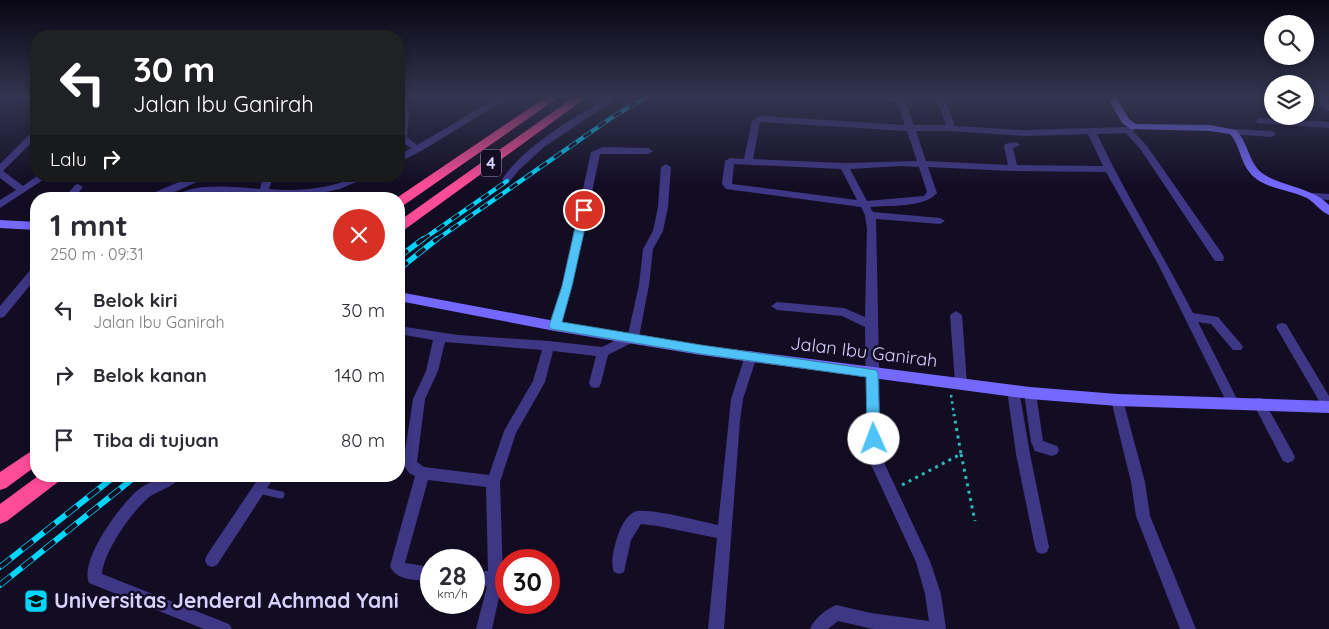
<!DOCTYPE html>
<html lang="id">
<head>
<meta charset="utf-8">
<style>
  body { margin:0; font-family:Quicksand,sans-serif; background:#f7f7f7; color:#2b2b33; height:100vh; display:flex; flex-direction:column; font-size:19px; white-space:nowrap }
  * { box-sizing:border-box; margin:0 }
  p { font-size:16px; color:#7c7c81 }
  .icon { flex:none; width:28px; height:28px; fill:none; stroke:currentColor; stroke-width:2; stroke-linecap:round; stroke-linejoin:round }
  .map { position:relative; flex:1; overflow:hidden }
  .drawer { position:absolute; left:30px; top:192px; width:375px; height:290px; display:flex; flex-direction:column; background:#fff; border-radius:20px; box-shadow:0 2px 8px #0003 }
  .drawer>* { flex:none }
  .hud { position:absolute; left:30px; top:30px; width:375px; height:152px; border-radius:20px; box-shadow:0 2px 8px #0003; background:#202124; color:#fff; overflow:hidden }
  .fabs { position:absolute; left:1264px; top:15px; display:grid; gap:10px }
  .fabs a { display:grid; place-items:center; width:50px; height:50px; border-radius:50%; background:#fff; box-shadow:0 2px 8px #0003; font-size:25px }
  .speed { position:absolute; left:420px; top:549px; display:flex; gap:10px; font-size:25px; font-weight:700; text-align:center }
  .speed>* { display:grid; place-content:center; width:65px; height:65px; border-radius:50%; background:#fff; box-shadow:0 2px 8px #0003; line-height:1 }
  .speed small { font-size:12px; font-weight:400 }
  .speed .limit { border:8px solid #d22; background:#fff; color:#111 }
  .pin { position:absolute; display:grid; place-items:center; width:42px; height:42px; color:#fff; margin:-21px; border:2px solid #fff; border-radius:50%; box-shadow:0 1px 5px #0007 }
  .me { position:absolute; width:55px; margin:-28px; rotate:358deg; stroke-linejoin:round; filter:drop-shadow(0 0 4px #0008) }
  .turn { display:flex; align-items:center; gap:18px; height:105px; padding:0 20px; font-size:22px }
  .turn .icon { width:65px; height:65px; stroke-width:2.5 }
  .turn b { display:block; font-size:35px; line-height:42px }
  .then { display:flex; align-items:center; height:48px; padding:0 20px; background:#0003; gap:10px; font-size:19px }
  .round { display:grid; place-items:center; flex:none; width:52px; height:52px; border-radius:26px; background:#f7f7f7 }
  .headline { display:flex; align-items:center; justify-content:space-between; height:85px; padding:0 20px }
  h1 { font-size:30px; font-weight:700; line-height:38px }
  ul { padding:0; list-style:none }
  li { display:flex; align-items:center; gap:15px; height:65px; padding:0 20px }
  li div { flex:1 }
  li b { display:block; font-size:19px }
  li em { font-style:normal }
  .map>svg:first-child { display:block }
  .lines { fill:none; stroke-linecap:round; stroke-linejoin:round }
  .path-far1 { stroke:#2ab9b8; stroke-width:2.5; stroke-dasharray:2.5 4; stroke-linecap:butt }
  .path { stroke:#2ab9b8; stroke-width:3; stroke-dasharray:3 4.5; stroke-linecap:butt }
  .lane { stroke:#3e3785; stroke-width:7 }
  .street { fill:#3e3785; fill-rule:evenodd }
  .secondary { fill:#7468ff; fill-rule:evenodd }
  .highway { fill:#ff4c98; fill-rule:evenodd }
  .rail-far2-casing { stroke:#00d5fc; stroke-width:4.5 }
  .rail-far1-casing { stroke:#00d5fc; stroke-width:5.5 }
  .rail-casing { stroke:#00d5fc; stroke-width:6 }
  .rail-far2 { stroke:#130d24; stroke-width:3; stroke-dasharray:9; stroke-linecap:butt }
  .rail-far1 { stroke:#130d24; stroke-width:4; stroke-dasharray:11; stroke-linecap:butt }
  .rail { stroke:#130d24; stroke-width:4.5; stroke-dasharray:14; stroke-linecap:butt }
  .route { fill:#4fc3f7; stroke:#337fa1 }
  .labels { text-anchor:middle; stroke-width:5; stroke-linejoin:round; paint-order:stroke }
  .shield { fill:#130d24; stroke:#9e96bd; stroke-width:1 }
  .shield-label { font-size:16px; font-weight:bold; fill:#d9d1ff }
  .street-label { font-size:18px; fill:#d9d1ff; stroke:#130d24 }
  .near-poi-label { font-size:21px; font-weight:bold; fill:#d9d1ff; stroke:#130d24; text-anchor:start }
</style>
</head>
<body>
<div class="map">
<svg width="1329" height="629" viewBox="0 0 1329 629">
  <rect width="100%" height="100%" fill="#130d24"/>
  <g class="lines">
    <path class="path-far1" d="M951 395 954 415"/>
    <path class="path" d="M961 454 975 521
      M902 485 961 454 954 414"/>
    <path class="lane" d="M259 490 281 495"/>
    <path class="street" d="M400 97H408L409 115 407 137 417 145 499 97H510L421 151 399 162V155L411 148 399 140Z
      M608 97H619L544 147 519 170 510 181H504L502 179C528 143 571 120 608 97Z
      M884 97H897L905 100 914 125H946L936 97H944L955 126 1024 130 1126 127 1137 125 1138 127 1133 131 1147 146 1223 255 1224 258 1223 261H1215L1141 150 1126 133 1097 134C1126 195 1162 253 1193 313L1218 317 1241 344 1243 347 1241 350H1233L1211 324 1198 322 1239 403 1237 407 1233 408 1229 407 1158 264 1106 172 1013 171 928 167 937 193C925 208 889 205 870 207L873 212 940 218 945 221 940 224 876 219 881 456 930 561 941 594 946 629H873L838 621 828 629H810C815 618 825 610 836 605L871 613 929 621 925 594 916 562 867 456 865 327 842 316 777 310 771 306 777 302 844 308 865 317 867 229 865 215 861 207 726 189 722 184 725 161 730 158 744 159 752 121 760 116 905 125 898 104ZM760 122 907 131 917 161 844 163 753 159ZM916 131H951L1024 136 1088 134 1103 166 1017 165 1013 148 1020 145 1016 142 1005 144 1004 146 1008 165 926 161ZM734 164 841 169 857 200 732 184ZM901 166 919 167 927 192 924 196 867 201 850 169Z
      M1315 97H1324L1329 103V111L1326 110Z
      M1260 118 1329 122V128L1257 123 1256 121Z
      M1233 129 1272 131 1276 134 1272 137 1230 134 1229 132Z
      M36 130V138L3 171 23 186 37 176H49L0 208V200L16 190 0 178V164L33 131Z
      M603 147 648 148 653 151 648 154H600L572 286 561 326 559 329H551L549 326 562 286 591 152Z
      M666 164 671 167 668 207 663 231 653 249 649 285 639 337 637 340 608 355 601 383 599 387 595 388 591 387 589 383 596 356 553 351 545 382 516 433 500 482 503 579 492 629H476L487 586 474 585V571H488L486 487 428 480 405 563 431 567V581C416 580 396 581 390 566L415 476 409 473 403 464 413 399 426 371 433 340 399 334V326L458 335 549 341 602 347 628 334 639 285 643 249 653 231 658 207 661 167ZM445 342 542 350 533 381 504 431 489 475 424 467 417 462 425 399 438 371Z
      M193 176H268L272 180 269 189C289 191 309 190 328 186 343 183 354 176 370 176L340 189 307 196 215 193C200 194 186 199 171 199 190 181 236 187 260 189L262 181C248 180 211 176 199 181 180 190 161 199 139 199Z
      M78 184 83 187 73 199H63L75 185Z
      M1313 193 1329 194V200L1310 198 1308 196Z
      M36 267V278L4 317 0 318V306L32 268Z
      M956 311 962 315 967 383 965 387 961 388 957 387 955 383 950 315Z
      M1282 323 1286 324 1329 396V412L1325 411 1276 327 1278 324Z
      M751 351 755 353 757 356 743 399 740 421 724 629H708L717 538 658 526 641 524 631 540 624 572 619 574 614 572C610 562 614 548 617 538 620 529 625 517 634 512 644 506 704 522 718 525L731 399 745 356 747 353Z
      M1013 385 1017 386 1019 390 1030 454 1049 547 1047 552 1042 554 1037 552 1035 547 1016 454 1007 390 1009 386Z
      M1030 388 1034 389 1036 393 1043 441 1057 446 1059 450 1057 454 1052 456 1035 451 1031 442 1024 393 1026 389Z
      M1117 395 1121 396 1123 400 1145 482 1150 516 1196 629H1180L1136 516 1131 482 1111 400 1113 396Z
      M1259 398 1263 399 1293 453 1295 457 1293 461 1288 463 1283 461 1253 403 1255 399Z
      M162 476H180C174 488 158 490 148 498 131 513 104 551 102 574L229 624 232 629H204L89 583C79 560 121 504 138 490 145 484 154 481 162 476Z
      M260 476H275L217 565 212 567 207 565 205 560 207 555Z"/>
    <path class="secondary" d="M1107 97H1116L1129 119 1136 124 1210 125 1236 130C1248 142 1249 163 1262 173 1283 188 1310 186 1329 205V215C1321 212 1315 203 1307 198 1289 189 1263 189 1250 173 1240 161 1240 145 1230 134L1210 131 1131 129 1122 123Z
      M0 220 36 222V230L0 228Z
      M399 292 555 321 701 345 1030 387 1117 394 1329 401V413L1117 406 1030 399 701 355 555 331 399 301Z"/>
    <path class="highway" d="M546 97H559L404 205 399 206V199H395Z
      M574 97H587L404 230 399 231V221Z
      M36 448V466L6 488 0 490V472Z
      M38 476H61L58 482 7 521 0 524V504Z"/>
    <g class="rail-far2-casing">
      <path id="rail-far2" d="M422 240 507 181
        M436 240 614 116 646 97"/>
    </g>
    <g class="rail-far1-casing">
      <path id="rail-far1" d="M399 257 423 239
        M399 269 437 239"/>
    </g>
    <g class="rail-casing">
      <path id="rail" d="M0 567 115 476
        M0 585 136 476"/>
    </g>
    <use href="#rail-far2" class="rail-far2"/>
    <use href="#rail-far1" class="rail-far1"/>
    <use href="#rail" class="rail"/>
  </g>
  <linearGradient id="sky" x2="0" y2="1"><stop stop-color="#0a0714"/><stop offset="0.52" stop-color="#333550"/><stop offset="1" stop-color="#333550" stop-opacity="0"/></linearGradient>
  <rect width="1329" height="186" fill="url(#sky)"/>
  <path class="route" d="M584 207 589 210 572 286 562 322 701 345 876 370 878 373 880 439 878 443 874 445 869 443 867 439 866 377 701 354 551 329 549 326 562 286 579 210Z"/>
  <defs>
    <g id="university-square" transform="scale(1.25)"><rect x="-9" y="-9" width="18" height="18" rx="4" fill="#00d5fc" stroke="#130d24"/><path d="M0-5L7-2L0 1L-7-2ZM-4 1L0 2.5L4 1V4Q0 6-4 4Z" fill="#111"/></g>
  </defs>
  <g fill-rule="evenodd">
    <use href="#university-square" x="36" y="601"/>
  </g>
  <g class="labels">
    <rect class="shield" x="481" y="149.5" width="20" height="27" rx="4"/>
    <g class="shield-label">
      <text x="491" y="169">4</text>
    </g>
    <g class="street-label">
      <text transform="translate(864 352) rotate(7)" y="6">Jalan Ibu Ganirah</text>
    </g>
    <g class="near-poi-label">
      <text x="54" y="608">Universitas Jenderal Achmad Yani</text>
    </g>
  </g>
</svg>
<div class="fabs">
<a><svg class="icon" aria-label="search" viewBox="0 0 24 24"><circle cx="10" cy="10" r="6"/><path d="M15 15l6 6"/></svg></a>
<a><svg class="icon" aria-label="layers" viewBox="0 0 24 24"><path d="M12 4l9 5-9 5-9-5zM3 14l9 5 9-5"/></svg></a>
</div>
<div class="speed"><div>28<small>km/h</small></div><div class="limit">30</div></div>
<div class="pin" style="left:584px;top:210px;background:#d93025"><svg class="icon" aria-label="arrive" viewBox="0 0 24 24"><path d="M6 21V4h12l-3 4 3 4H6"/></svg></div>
<svg class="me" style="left:874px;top:439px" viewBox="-20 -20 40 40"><circle r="19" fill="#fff"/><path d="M0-13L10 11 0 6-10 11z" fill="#4fc3f7"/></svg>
<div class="hud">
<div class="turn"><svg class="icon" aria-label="left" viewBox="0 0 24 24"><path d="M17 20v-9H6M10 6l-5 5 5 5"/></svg><div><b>30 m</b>Jalan Ibu Ganirah</div></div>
<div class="then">Lalu<svg class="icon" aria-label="right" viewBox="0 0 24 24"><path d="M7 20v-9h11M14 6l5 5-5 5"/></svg></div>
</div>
<section class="drawer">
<div class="headline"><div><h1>1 mnt</h1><p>250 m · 09:31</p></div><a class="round" style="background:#d93025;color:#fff"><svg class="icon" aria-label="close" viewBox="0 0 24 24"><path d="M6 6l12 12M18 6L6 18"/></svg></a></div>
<ul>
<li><svg class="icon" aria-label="left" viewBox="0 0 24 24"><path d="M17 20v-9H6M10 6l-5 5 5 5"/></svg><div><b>Belok kiri</b><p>Jalan Ibu Ganirah</p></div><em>30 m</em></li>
<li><svg class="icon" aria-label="right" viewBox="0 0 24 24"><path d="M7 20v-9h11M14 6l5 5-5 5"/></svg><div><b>Belok kanan</b></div><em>140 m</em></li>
<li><svg class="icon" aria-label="arrive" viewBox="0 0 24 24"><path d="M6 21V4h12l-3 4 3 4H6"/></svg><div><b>Tiba di tujuan</b></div><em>80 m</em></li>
</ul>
</section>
</div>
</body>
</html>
